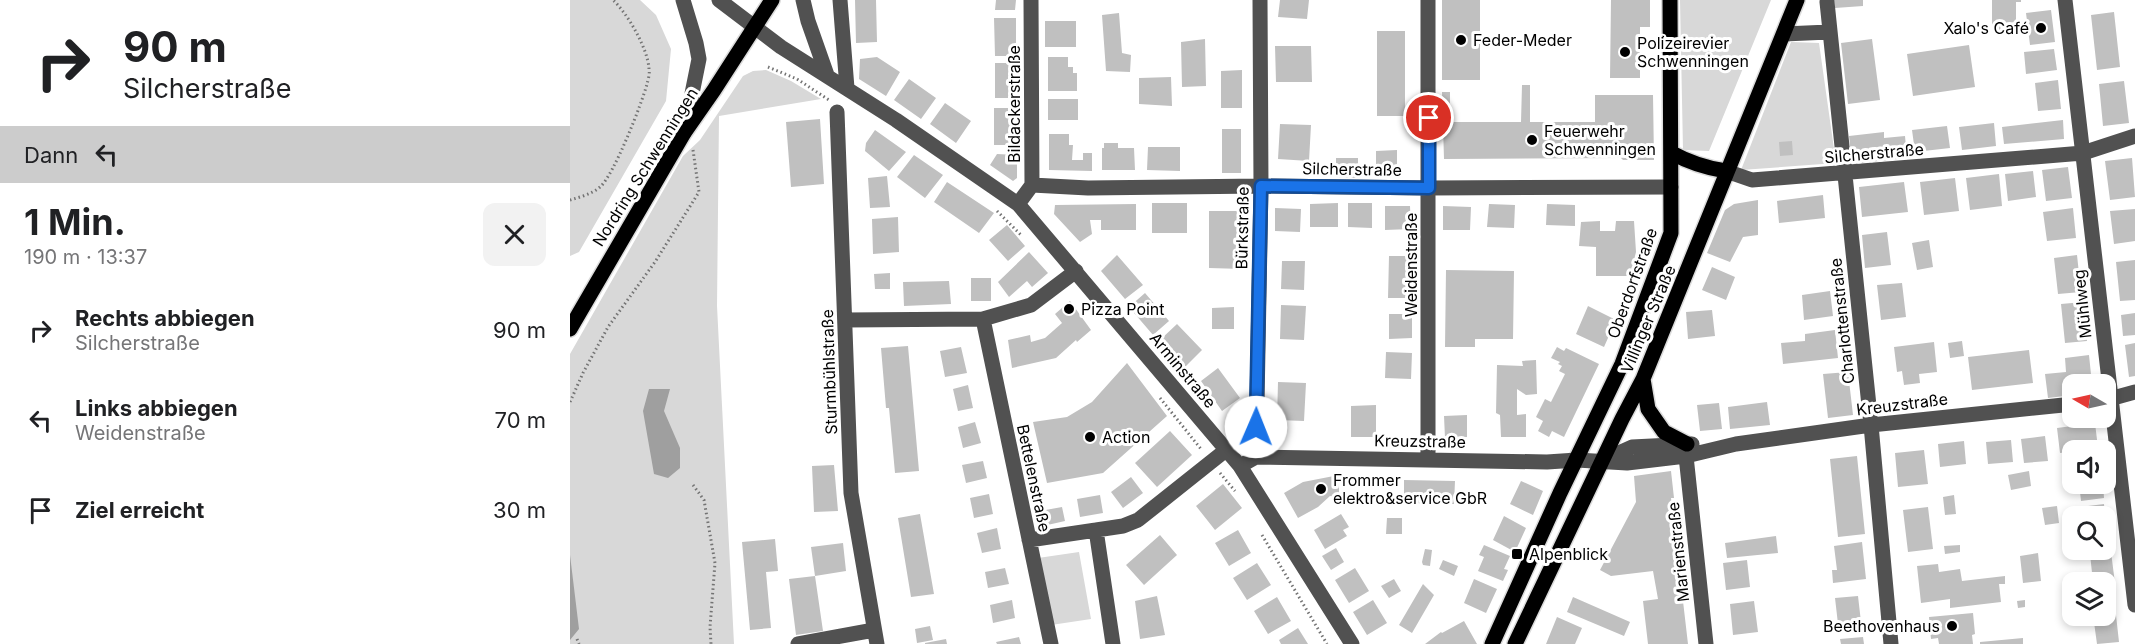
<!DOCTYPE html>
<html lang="de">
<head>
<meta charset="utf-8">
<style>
  body { margin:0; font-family:Inter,sans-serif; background:#f2f2f2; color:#202124; height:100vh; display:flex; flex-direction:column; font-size:22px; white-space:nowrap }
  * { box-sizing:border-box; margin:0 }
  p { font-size:20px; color:#757577 }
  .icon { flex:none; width:33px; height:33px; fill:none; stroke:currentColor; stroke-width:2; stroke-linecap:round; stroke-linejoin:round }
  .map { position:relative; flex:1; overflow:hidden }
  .side { display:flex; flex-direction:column; background:#fff; width:570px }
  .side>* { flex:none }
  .top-card { background:#fff; color:#202124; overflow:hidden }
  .needle { width:39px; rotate:279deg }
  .fabs { position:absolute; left:1492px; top:374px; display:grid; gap:12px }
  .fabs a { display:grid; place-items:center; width:54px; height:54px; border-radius:12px; background:#fff; box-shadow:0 3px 9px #0003; font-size:30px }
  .pin { position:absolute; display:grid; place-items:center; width:51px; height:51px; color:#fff; margin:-26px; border:3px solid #fff; border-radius:50%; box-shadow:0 2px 6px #0007 }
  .me { position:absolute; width:66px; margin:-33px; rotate:1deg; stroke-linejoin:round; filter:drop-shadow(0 0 4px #0008) }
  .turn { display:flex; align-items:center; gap:21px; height:126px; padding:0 24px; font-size:27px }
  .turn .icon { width:78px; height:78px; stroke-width:2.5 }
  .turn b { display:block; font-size:42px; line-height:51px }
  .then { display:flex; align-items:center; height:57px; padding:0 24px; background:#0003; gap:12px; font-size:22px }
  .round { display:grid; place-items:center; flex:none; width:63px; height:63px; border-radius:12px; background:#f2f2f2 }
  .head { display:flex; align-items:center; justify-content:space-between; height:102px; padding:0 24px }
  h1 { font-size:36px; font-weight:700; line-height:45px }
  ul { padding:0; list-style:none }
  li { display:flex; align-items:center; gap:18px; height:90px; padding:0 24px }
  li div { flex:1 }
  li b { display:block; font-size:22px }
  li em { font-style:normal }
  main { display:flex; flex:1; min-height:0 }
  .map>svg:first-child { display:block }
  .green { fill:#d8d8d8 }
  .water { fill:#9f9f9f }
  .building { fill:#c0c0c0 }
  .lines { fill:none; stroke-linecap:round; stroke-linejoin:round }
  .major-casing { stroke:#dbdbdb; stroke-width:18 }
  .path { stroke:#737373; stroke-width:3; stroke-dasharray:1.5 3; stroke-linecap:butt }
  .minor { stroke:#515151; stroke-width:15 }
  .major { stroke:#000; stroke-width:15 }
  .route-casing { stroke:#114b97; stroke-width:15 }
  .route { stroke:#1a73e8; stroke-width:10 }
  .poi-dot { fill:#000; stroke:#fff; stroke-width:2 }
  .labels { text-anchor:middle; stroke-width:6; stroke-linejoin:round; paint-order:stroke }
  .poi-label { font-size:16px; fill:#000; stroke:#fff; text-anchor:start }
  .street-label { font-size:16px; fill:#000; stroke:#fff }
</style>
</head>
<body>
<main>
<section class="side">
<div class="top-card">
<div class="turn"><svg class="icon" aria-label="right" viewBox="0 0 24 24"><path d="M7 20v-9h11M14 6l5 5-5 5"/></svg><div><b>90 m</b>Silcherstraße</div></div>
<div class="then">Dann<svg class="icon" aria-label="left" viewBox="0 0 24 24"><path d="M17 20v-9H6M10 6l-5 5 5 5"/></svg></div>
</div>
<div class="head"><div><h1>1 Min.</h1><p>190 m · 13:37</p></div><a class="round"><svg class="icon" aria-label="close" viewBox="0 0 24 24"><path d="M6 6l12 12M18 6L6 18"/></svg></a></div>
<ul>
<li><svg class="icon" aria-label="right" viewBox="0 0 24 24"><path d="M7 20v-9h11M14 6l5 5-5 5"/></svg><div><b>Rechts abbiegen</b><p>Silcherstraße</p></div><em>90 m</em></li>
<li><svg class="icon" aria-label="left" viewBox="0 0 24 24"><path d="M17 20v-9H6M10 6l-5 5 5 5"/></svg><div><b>Links abbiegen</b><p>Weidenstraße</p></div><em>70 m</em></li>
<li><svg class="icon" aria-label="arrive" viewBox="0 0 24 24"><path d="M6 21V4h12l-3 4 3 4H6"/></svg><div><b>Ziel erreicht</b></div><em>30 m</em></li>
</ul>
</section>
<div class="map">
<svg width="1565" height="644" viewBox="0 0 1565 644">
  <rect width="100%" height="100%" fill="#fff"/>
  <path class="green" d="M0 0H70L86 15 101 49 96 101 9 252 0 256Z
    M1110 0H1201L1139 151 1113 150Z
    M1221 42 1249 43 1266 163 1171 170Z
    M196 70 221 81 251 99 149 116 147 306 164 644H0V354L113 156 130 140 173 76 183 71Z
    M509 552 521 619 481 625 468 558Z"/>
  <path class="water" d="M79 389H100L94 411 110 448V468L98 478 84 474 73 411Z
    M0 555 9 629 0 640Z"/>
  <path class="building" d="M285 0H306L307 42 286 43Z
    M426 0H446L445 10H425Z
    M710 0H739L737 19 708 17Z
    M872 0H910V80H872Z
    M1041 0H1080V27H1070V78H1040Z
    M1264 0H1293V6L1265 8Z
    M1422 0H1451V2H1446V30H1422Z
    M1481 10 1485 42 1460 45 1456 13Z
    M1544 12 1550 67 1527 70 1521 15Z
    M549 13 552 53 561 55 560 72 536 71 532 15Z
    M424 18H446V56H425Z
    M475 21H506V47H475Z
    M807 31H835V116H807Z
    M635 39 636 86 612 87 611 42Z
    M1302 39 1310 100 1278 104 1271 43Z
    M1399 45 1405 87 1343 96 1337 54Z
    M705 46H741L742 82H706Z
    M1484 49 1487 70 1456 74 1454 52Z
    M307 57 330 72 316 96 289 79 290 59Z
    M478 57H498V67H503V73H507V91H478Z
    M425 63H446V98H425Z
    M672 70V108H651V71Z
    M601 77 602 106 569 104V78Z
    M339 79 366 98 351 119 324 100Z
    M1488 80 1491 109 1468 111 1465 83Z
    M1554 81 1559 123 1533 126 1529 84Z
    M952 85H960V122H1025V95H1083L1084 160H1053L1051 158 874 159 872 92H880V122H951Z
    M478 99H508V120H478Z
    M375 103 401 121 386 143 360 124Z
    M424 108H448L447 145H424Z
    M250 119 254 184 221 187 216 122Z
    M1493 120 1494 139 1434 144 1432 127Z
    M1424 123 1426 146 1392 150 1389 127Z
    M710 124 741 125 739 161 708 159Z
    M1377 126 1380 148 1345 152 1342 130Z
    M652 129H671V173H652Z
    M305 130 336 152 319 171 295 151 296 143Z
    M1314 132V138L1335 136 1337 158 1282 164 1279 136Z
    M479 134H499V145H503L502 160H513V153H522V171L479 170Z
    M1222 141 1223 155 1210 156 1209 142Z
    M534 143H548V148H564L565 170H532V148H534Z
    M578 147H610V171L577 170Z
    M827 150V172H806V151Z
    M427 154 447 155V178L443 181 420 165Z
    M344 155 373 175 355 198 327 177Z
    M766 158H788V178L766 177Z
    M1562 158 1565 197 1540 200 1535 161Z
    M1498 167 1502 198 1476 201 1472 170Z
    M1463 171 1466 197 1438 201 1435 174Z
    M1429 174 1432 206 1400 210 1396 178Z
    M317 176 320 207 300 208 298 178Z
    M1385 178 1389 211 1354 215 1350 182Z
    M377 182 424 213 409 233 364 202Z
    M1334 182 1338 212 1292 217 1289 187Z
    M1253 195 1255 218 1209 223 1207 201Z
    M1188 200V235L1173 237 1160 262 1137 253 1155 210 1164 204Z
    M582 203H617V233H582Z
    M768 203V227H740V204Z
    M778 203H802V228L778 227Z
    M566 204V230H531V220H520L522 234 510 242 484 214 485 205Z
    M919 204 945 205 944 228 917 227Z
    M977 204 1005 205V226L976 225Z
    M815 206H840L841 229 815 230Z
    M873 206 901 207 900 230H873Z
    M705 208 731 209 730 232 705 231Z
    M1503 208 1506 238 1477 241 1473 212Z
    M1565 209V241L1544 244 1540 211Z
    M639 211H673V269L639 268Z
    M328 217 329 252 303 254 302 219Z
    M1030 221V231H1045L1046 221H1064L1066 252 1060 276H1026V247L1009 246 1011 222Z
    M437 225 455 246 438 261 419 240Z
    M1317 232 1321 265 1295 268 1292 235Z
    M1359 240 1363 267 1347 270 1342 243Z
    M459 252 478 273 462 287 457 281 439 297 428 282Z
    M547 255 573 285 555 299 531 271Z
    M1507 255 1511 292 1488 294 1484 258Z
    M819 256H842V298H818Z
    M1565 260V300L1550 301 1546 262Z
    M712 261H735L734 290 711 289Z
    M1142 267 1165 277 1156 300 1132 290Z
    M876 270 944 271 943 339H905V347H875Z
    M320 273V289H305L304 274Z
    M401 278H421V301H401Z
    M379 281 381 304 334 306 333 282Z
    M1332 283 1336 317 1311 320 1307 285Z
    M1260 291 1263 316 1234 320 1232 295Z
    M575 293 599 321 583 335 559 307Z
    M500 301 521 330 507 342 506 340 486 358 442 368 438 340 460 335 461 342 475 338 492 323 485 314Z
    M1513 302 1517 341 1495 343 1491 304Z
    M711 305 736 306 734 340 710 339Z
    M1018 306 1046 320 1034 347 1006 334Z
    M664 307V329H642V308Z
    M1142 310 1145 336 1118 339 1116 312Z
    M1565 313V335L1553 336 1551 315Z
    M819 314H842V338L819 339Z
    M607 324 632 350 615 367 590 340Z
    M1265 330 1268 358 1213 364 1211 343 1235 341V334Z
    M1392 341 1394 356 1380 358 1378 343Z
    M1364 342 1367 372 1349 374 1350 383 1334 385 1332 371 1327 372 1324 347Z
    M1565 343V376L1559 377 1555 345Z
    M338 346 349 471 325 473 319 408H316L311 348Z
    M391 347 397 373 375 377 370 351Z
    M987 347 994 351 996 348 1029 364 994 437 982 431 979 437 968 431 973 421 966 417 975 399 981 402 995 374 989 371 992 366 988 364 990 362 981 358Z
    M1459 350 1463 383 1402 390 1398 357Z
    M816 352 842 353 841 379 815 378Z
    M1519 355 1522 384H1503V395L1478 398 1475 374 1496 372 1495 358Z
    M966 360 967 394 956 395 947 389V415L956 414V437H931L930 415 926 413 927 365 953 366 952 361Z
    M557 363 597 416 533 473 477 483 463 422 497 417 522 402Z
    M648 368 670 398 652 411 631 381Z
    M1278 372 1283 415 1258 418 1253 374Z
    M708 382 736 383 734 421 707 420Z
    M398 385 403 408 388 411 383 389Z
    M1197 402 1200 425 1160 429 1158 407Z
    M1149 403 1152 429 1130 431 1127 405Z
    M806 405V437H781V406Z
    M897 415V437L875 438 874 416Z
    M405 422 411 443 393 448 388 427Z
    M1525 423 1528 448 1490 453 1487 428Z
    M600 431 622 455 587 487 565 463Z
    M1475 436 1478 461 1454 463 1451 439Z
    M1441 440 1443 462 1418 464 1416 442Z
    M1394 441 1396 464 1370 467 1368 444Z
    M1354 450 1358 484 1328 487 1325 453Z
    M1287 456 1295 534 1268 537 1260 459Z
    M413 461 417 478 396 483 392 465Z
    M264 465 268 511 244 512 242 466Z
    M1101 471 1104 498H1101L1118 644H1078L1073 601 1088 599 1083 571 1041 576 1030 570 1066 502 1064 476Z
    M1459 471 1461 486 1441 490 1438 475Z
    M769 475V498L760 496 748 507 728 518 714 493 733 482Z
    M561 477 573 493 553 508 541 492Z
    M834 480 885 481 884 504 834 503Z
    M951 481 973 491 963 515 940 504Z
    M1509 483H1533L1534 498 1511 501Z
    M653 484 672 508 645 530 626 506Z
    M419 494 423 514 404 518 400 498Z
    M530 495 533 513 510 517 507 499Z
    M1384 495 1386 514 1375 515 1373 497Z
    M1534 504 1535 516H1511L1510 507Z
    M1487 506 1489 523 1475 525 1472 508Z
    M492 507 495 521 473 526 470 511Z
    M1358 507 1363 549 1338 552 1333 510Z
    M350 514 364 594 341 597 328 518Z
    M771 514 779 527 773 530 777 536 755 549 744 530Z
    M934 516 956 528 945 552 923 540Z
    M817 518H832V534H816Z
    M427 528 431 549 412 553 407 533Z
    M668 530 681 553 659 566 645 543Z
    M590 535 607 555 574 585 556 565Z
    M1206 536 1208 553 1157 558 1155 543Z
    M205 539 208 571 196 572 201 628 180 630 172 542Z
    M1292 542 1296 579 1263 583 1262 570H1267L1264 546Z
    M273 543 276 571 245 576 241 547Z
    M914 545 940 556 934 569 938 570 933 581 908 571 914 557 909 555Z
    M1390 545V552L1375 554 1374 546Z
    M766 548 774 562 761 570 752 556Z
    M855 549 862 550 860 566 853 565 852 562Z
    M1541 552 1546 591 1536 592V582H1523L1520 554Z
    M1468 553 1471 581 1453 583 1450 556Z
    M873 560 888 566 884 576 869 569Z
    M1177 560 1180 587 1156 590 1153 563Z
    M687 563 701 585 677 600 663 578Z
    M1368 564 1369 572 1390 569 1392 581 1435 576V584H1429L1431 602 1380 608V599L1351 603 1347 566Z
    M435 568 439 584 418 588 415 572Z
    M785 568 799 591 779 603 765 580Z
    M245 576 253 631 226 635 219 579Z
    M824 579 831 591 819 598 811 586Z
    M904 579 927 589 916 613 894 603Z
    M853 584 864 595 842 633 829 625Z
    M587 596 595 635 570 639 565 601Z
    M1288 596 1291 622 1268 624 1265 598Z
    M707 597 721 621 698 634 684 611Z
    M1003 597 1060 622 1054 636 997 612Z
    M1544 597 1549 642 1527 644 1523 615H1536V598Z
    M442 600 445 618 423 623 420 605Z
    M803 600 817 623 797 635 783 612Z
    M1455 600V607L1448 608 1447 601Z
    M1184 601 1188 632 1163 635 1160 604Z
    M1403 613 1405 634 1402 635 1403 644H1369L1368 638 1361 639 1359 617Z
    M987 617 1012 628 1005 644H976Z
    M894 621 907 644H855L871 632 872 633Z
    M360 626 363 640 347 643 345 629Z
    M728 628 738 644H711L709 640Z
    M449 637 451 644H427L426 642Z
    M1293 637 1294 644H1271L1270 639Z
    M1453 638V644H1410V642Z
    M376 639 377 644H355V643Z"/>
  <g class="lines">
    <g class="major-casing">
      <path id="major" d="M1102 153C1120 163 1136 168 1156 171
        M0 329 114 133 144 90 202 0
        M1073 379 1078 409 1094 432 1117 444
        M922 644 990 493 1052 364 1101 233 1100 0
        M945 644 1052 419 1073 379 1227 0"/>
    </g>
    <path class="path" d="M198 67 227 79 259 100
      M0 200C10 197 22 194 30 187 44 175 72 103 77 84 78 80 80 74 79 69 78 49 58 14 43 0
      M427 211 452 236
      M590 398 631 449
      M0 402 13 373 38 327 85 262 129 192 123 150
      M650 473 665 491
      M123 485 134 500 145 563 140 627 141 644
      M692 535 757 644
      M7 639 9 644"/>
    <path class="minor" d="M113 0 126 43 129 59 114 133
      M149 0 211 47 326 120 448 204 670 466 782 644
      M233 0 238 21 257 75
      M270 0 277 88
      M1495 0 1565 605
      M1257 2 1301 425 1321 644
      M1214 34 1259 32
      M267 112 281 493 307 644
      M1156 171 1182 180 1513 153 1565 136
      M462 185 518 188 691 186 859 188 1101 187
      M448 204 462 185 461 0
      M413 319 481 644
      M275 320 413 319 461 305 506 271
      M1536 400 1565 392
      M1116 456 1136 644
      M686 457 691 186 690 0
      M858 458V0
      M1033 460 1062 447 1122 444
      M670 466 686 457 977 462 1007 460 1057 463 1116 456 1166 444 1301 425 1503 404
      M526 530 543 644
      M459 540 553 526 568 520 656 450
      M228 644 304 630"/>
    <use href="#major" class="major"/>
  </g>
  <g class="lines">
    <g class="route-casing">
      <path id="route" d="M686 427 691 186 859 188V118"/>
    </g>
    <use href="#route" class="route"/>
  </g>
  <g class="poi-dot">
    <circle cx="1471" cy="28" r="6"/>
    <circle cx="891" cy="40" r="6"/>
    <circle cx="1055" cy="52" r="6"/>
    <circle cx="962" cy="140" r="6"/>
    <circle cx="499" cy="309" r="6"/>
    <circle cx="520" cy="437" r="6"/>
    <circle cx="751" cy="489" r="6"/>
    <rect x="941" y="548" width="12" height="12" rx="3"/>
    <circle cx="1382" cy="626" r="6"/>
  </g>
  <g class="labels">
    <g class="poi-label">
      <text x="1459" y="34" text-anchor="end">Xalo's Café</text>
      <text x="903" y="46">Feder-Meder</text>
      <text x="1067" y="49">Polizeirevier<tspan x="1067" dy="18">Schwenningen</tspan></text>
      <text x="974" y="137">Feuerwehr<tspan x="974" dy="18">Schwenningen</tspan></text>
      <text x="511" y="315">Pizza Point</text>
      <text x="532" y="443">Action</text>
      <text x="763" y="486">Frommer<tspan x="763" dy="18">elektro&amp;service GbR</tspan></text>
      <text x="959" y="560">Alpenblick</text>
      <text x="1370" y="632" text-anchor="end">Beethovenhaus</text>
    </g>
    <g class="street-label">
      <text transform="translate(444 104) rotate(-90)" y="6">Bildackerstraße</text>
      <text transform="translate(1304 153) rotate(-5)" y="6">Silcherstraße</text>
      <text transform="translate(75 167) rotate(-58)" y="6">Nordring Schwenningen</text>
      <text transform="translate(782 169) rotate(1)" y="6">Silcherstraße</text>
      <text transform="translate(672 228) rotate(-89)" y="6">Bürkstraße</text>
      <text transform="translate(841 265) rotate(-90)" y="6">Weidenstraße</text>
      <text transform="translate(1062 283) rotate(-70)" y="6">Oberdorfstraße</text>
      <text transform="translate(1512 304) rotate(-96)" y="6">Mühlweg</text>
      <text transform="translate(1078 319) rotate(-67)" y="6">Villinger Straße</text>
      <text transform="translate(1272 321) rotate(-96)" y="6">Charlottenstraße</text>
      <text transform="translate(613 370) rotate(50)" y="6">Arminstraße</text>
      <text transform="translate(259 372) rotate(-92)" y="6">Sturmbühlstraße</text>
      <text transform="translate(1332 404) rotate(-7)" y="6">Kreuzstraße</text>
      <text transform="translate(850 441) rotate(1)" y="6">Kreuzstraße</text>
      <text transform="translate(464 478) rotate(78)" y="6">Bettelenstraße</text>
      <text transform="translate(1108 552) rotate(-96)" y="6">Marienstraße</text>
    </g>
  </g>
</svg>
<div class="fabs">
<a><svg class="needle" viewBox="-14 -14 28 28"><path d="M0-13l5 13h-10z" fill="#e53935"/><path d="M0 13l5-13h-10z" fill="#757577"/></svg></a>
<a><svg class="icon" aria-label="sound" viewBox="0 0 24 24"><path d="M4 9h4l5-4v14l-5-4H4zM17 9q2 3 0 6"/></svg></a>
<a><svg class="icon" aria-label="search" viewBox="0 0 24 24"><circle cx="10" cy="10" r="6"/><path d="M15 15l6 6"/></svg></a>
<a><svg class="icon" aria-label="layers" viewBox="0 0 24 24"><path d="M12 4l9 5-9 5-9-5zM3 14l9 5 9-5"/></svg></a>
</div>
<div class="pin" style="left:859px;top:118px;background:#d93025"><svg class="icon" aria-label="arrive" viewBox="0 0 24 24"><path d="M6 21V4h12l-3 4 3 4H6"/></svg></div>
<svg class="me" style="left:686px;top:427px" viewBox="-20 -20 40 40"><circle r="19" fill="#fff"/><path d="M0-13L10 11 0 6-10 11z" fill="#1a73e8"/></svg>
</div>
</main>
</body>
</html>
